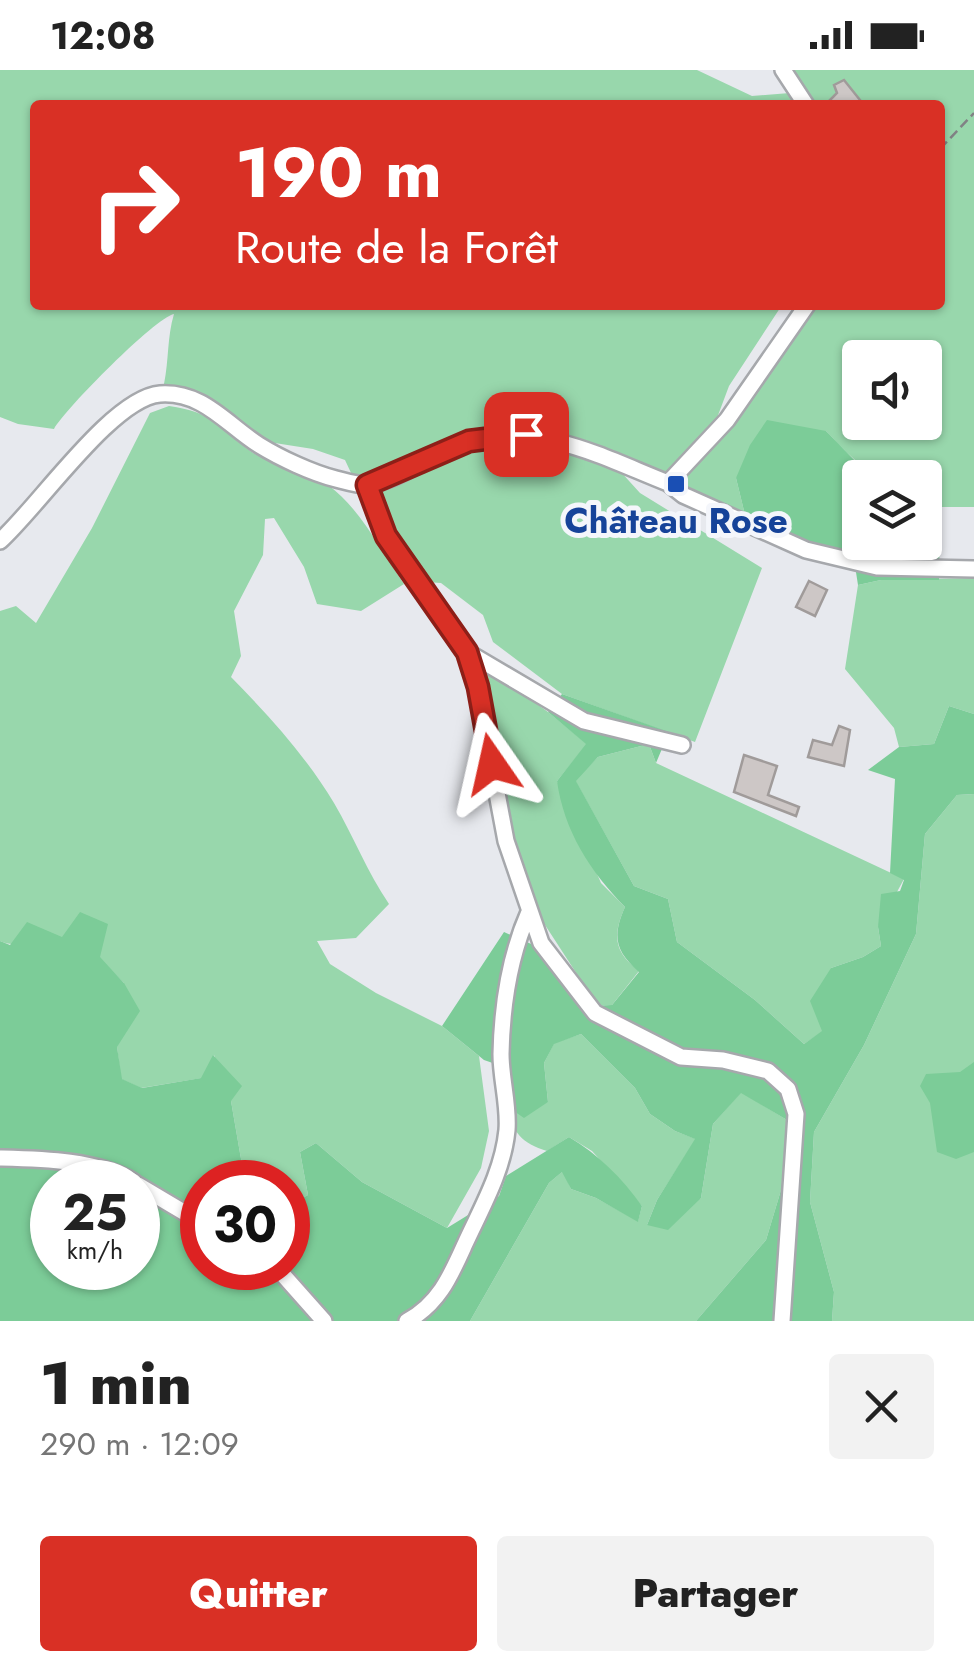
<!DOCTYPE html>
<html lang="fr">
<head>
<meta charset="utf-8">
<style>
  body { margin:0; font-family:Jost,sans-serif; background:#f2f2f2; color:#222; height:100vh; display:flex; flex-direction:column; font-size:38px; white-space:nowrap }
  * { box-sizing:border-box; margin:0 }
  p { font-size:32px; color:#767676 }
  .icon { flex:none; width:55px; height:55px; fill:none; stroke:currentColor; stroke-width:2; stroke-linecap:round; stroke-linejoin:round }
  .map { position:relative; height:1251px; overflow:hidden }
  .side { display:flex; flex-direction:column; background:#fff; flex:1 }
  .side>* { flex:none }
  .hud { position:absolute; left:30px; top:30px; width:915px; height:210px; border-radius:10px; box-shadow:0 2px 8px #0004; background:#d93025; color:#fff; overflow:hidden }
  .fabs { position:absolute; left:842px; top:270px; display:grid; gap:20px }
  .fabs a { display:grid; place-items:center; width:100px; height:100px; border-radius:10px; background:#fff; box-shadow:0 2px 8px #0004; font-size:50px }
  .speed { position:absolute; left:30px; top:1090px; display:flex; gap:20px; font-size:50px; font-weight:700; text-align:center }
  .speed>* { display:grid; place-content:center; width:130px; height:130px; border-radius:50%; background:#fff; box-shadow:0 2px 8px #0004; line-height:1 }
  .speed small { font-size:25px; font-weight:400 }
  .speed .limit { border:15px solid #d22; background:#fff; color:#111 }
  .pin { position:absolute; display:grid; place-items:center; width:85px; height:85px; color:#fff; margin:-42px; border-radius:20px; box-shadow:0 5px 15px #0006 }
  .me { position:absolute; width:110px; margin:-55px; rotate:349deg; stroke-linejoin:round; filter:drop-shadow(0 0 8px #0008) }
  .turn { display:flex; align-items:center; gap:35px; height:210px; padding:0 40px; font-size:45px }
  .turn .icon { width:130px; height:130px; stroke-width:2.5 }
  .turn b { display:block; font-size:70px; line-height:85px }
  .round { display:grid; place-items:center; flex:none; width:105px; height:105px; border-radius:10px; background:#f2f2f2 }
  .headline { display:flex; align-items:center; justify-content:space-between; height:170px; padding:0 40px }
  h1 { font-size:60px; font-weight:800; line-height:75px }
  .primary-button { display:flex; gap:20px; margin-top:auto; padding:20px 40px }
  .primary-button a { flex:1; height:115px; border-radius:10px; background:#d93025; color:#fff; font-size:40px; font-weight:800; line-height:115px; text-align:center }
  .primary-button a+a { background:#f2f2f2; color:#222 }
  .status { display:flex; justify-content:space-between; align-items:center; height:70px; padding:0 50px; background:#fff; direction:ltr }
  .status svg { height:28px; fill:currentColor }
  .map>svg:first-child { display:block }
  .green { fill:#98d7ac; fill-rule:evenodd }
  .forest { fill:#7ccc98; fill-rule:evenodd }
  .building { fill:#cdc7c6; stroke:#a09b9a; stroke-width:2.5 }
  .lines { fill:none; stroke-linecap:round; stroke-linejoin:round }
  .minor-casing { stroke:#a6a8ac; stroke-width:20 }
  .path { stroke:#818285; stroke-width:2.5; stroke-dasharray:10 5; stroke-linecap:butt }
  .minor { stroke:#fff; stroke-width:15 }
  .route-casing { stroke:#8d1f18; stroke-width:25 }
  .route { stroke:#d93025; stroke-width:18 }
  .transit-dot { fill:#1a4fb4; stroke:#f4f6fb; stroke-width:4 }
  .labels { text-anchor:middle; stroke-width:10; stroke-linejoin:round; paint-order:stroke }
  .transit-label { font-size:35px; font-weight:bold; fill:#164399; stroke:#f4f6fb }
</style>
</head>
<body>
<div class="status"><b>12:08</b><svg viewBox="0 0 49 12"><path d="M0 12V9h3v3zM5 12V6h3v6zM10 12V3h3v9zM15 12V0h3v12zM26 1h20v11H26zM47 4h2v5h-2z"/></svg></div>
<div class="map">
<svg width="974" height="1251" viewBox="0 0 974 1251">
  <rect width="100%" height="100%" fill="#e7e9ee"/>
  <path class="green" d="M0 0H697L752 26 802 22 791 0H974V437H940L925 429V408C869 407 864 401 826 361L736 408 745 445 685 420 680 406 732 353 816 235H940V35H35V235H782L729 316 717 348 665 408C605 382 542 346 475 365 433 378 397 405 352 405L345 390 313 379 262 371 234 345 206 327 164 314C169 289 167 267 174 244 155 248 66 338 54 359L18 354 0 347ZM860 288H925V352H860Z
    M169 336C213 342 216 356 249 380 272 397 305 398 328 415 360 438 382 482 404 514L361 541 317 534 304 497 274 448 265 449 263 485 234 541 241 586 231 607C270 647 305 685 334 733 354 767 367 802 389 834L356 868 317 871 330 894 376 923 442 956 479 986 489 1061 481 1098 447 1158 362 1112 316 1073 300 1082 308 1125 288 1136V1112H245L231 1031 214 985 202 1008 141 1018 121 1009 117 977 124 913C108 896 82 867 57 868 37 869 18 879 0 871V541L16 536 36 553 92 458 150 343Z
    M551 373 620 401 640 423 762 498 695 672 562 624 493 572 483 545 441 513 426 512 387 465 377 426 380 419 484 374Z
    M974 508V644L949 636 934 674 899 677 894 658 845 599 858 515 881 510Z
    M481 594 548 642 587 674 557 711 601 813 625 837C612 866 614 882 639 901L612 935H597L534 838 518 800 479 603Z
    M649 674 656 693 904 809 878 857 881 876 863 887 831 898 822 962 804 974 755 930 677 872 668 829 634 816 575 710 598 687Z
    M974 724V1251H832L834 1222 810 1132 814 1062 864 975 916 864 925 764 957 725Z
    M581 964 635 1018 650 1044 675 1061 696 1069 657 1130 647 1155 701 1128 713 1054 741 1022 787 1050 781 1120 766 1170 696 1251H470L549 1113 563 1101 571 1119 596 1128 638 1151 642 1136 592 1081 569 1067 547 1081C522 1073 512 1063 508 1037L548 1032 544 993 554 973Z"/>
  <path class="forest" d="M767 350 826 361 863 399 889 407 860 408V472H925V429L940 437 939 510H881L858 515 853 483 808 473 745 445 736 408 750 375Z
    M562 624 669 662 656 693 649 674 598 687 576 711 634 816 668 829 677 872 755 930 804 974 822 961 810 931 831 898 863 887 881 876 878 857 881 824 900 821 904 810 890 803 895 709 868 700 899 677 934 674 949 636 974 644V724L957 725 925 764 916 864 864 975 814 1062 810 1132 834 1222 832 1251H696L766 1170 781 1120 787 1050 741 1023 713 1054 701 1128 668 1160 647 1155 657 1130 695 1069 675 1061 650 1044 635 1018 581 964 554 974 544 993 548 1032 524 1048 508 1037 507 998 484 990 442 956 504 862 538 877 584 936 612 935 639 902C615 881 612 866 625 837 590 801 564 761 557 711L586 674 548 642Z
    M80 842 108 854 100 887 124 913 140 941 117 977 122 1009 142 1018 201 1008 213 985 242 1016 231 1031 245 1112H202V1198H288V1136L308 1125 300 1082 316 1073 362 1112 447 1158 499 1126 506 1106 569 1067C598 1084 622 1108 642 1136L638 1152 596 1128 571 1119 562 1102 549 1113 470 1251H0V871L10 875 27 852 62 867ZM52 1112H138V1198H52Z
    M974 992V1082L956 1089 937 1082 930 1033 920 1016 926 1004 960 1002Z"/>
  <path class="building" d="M844 10 860 30 854 35H835L830 30 837 23 834 15Z
    M809 511 827 520 815 546 796 537Z
    M839 656 850 660 844 696 808 687 813 670 832 675Z
    M744 685 777 696 768 725 799 737 796 746 734 722Z"/>
  <g class="lines">
    <g class="minor-casing">
      <path id="minor" d="M783 0 806 35
        M668 413 727 350 807 235
        M367 415 386 466 467 582 477 617 506 771 541 873 595 943 681 987 723 990 768 1001 788 1019 796 1044 782 1251
        M0 471C39 436 112 328 160 324 203 321 227 355 259 375 280 388 312 403 336 409 344 411 357 415 366 415 398 412 439 379 471 371 544 354 602 387 668 413L683 425 806 480 877 497 974 499
        M467 582 584 651 682 675
        M0 1088C42 1089 97 1090 134 1112
        M138 1115 202 1153
        M277 1198 324 1251
        M407 1251C439 1234 451 1205 465 1174 482 1137 503 1101 507 1060 509 1035 501 1009 501 984 502 937 510 885 529 842"/>
    </g>
    <path class="path" d="M940 79 974 43"/>
    <use href="#minor" class="minor"/>
  </g>
  <g class="lines">
    <g class="route-casing">
      <path id="route" d="M492 694 478 617 467 582 386 466 367 415 469 371 526 364"/>
    </g>
    <use href="#route" class="route"/>
  </g>
  <rect class="transit-dot" x="666" y="404" width="20" height="20" rx="5"/>
  <g class="labels">
    <g class="transit-label">
      <text x="676" y="463">Château Rose</text>
    </g>
  </g>
</svg>
<div class="fabs">
<a><svg class="icon" aria-label="sound" viewBox="0 0 24 24"><path d="M4 9h4l5-4v14l-5-4H4zM17 9q2 3 0 6"/></svg></a>
<a><svg class="icon" aria-label="layers" viewBox="0 0 24 24"><path d="M12 4l9 5-9 5-9-5zM3 14l9 5 9-5"/></svg></a>
</div>
<div class="speed"><div>25<small>km/h</small></div><div class="limit">30</div></div>
<div class="pin" style="left:526px;top:364px;background:#d93025"><svg class="icon" aria-label="arrive" viewBox="0 0 24 24"><path d="M6 21V4h12l-3 4 3 4H6"/></svg></div>
<svg class="me" style="left:492px;top:694px" viewBox="-20 -20 40 40"><path d="M0-17L14 15 0 8-14 15z" fill="#d93025" stroke="#fff" stroke-width="4"/></svg>
<div class="hud">
<div class="turn"><svg class="icon" aria-label="right" viewBox="0 0 24 24"><path d="M7 20v-9h11M14 6l5 5-5 5"/></svg><div><b>190 m</b>Route de la Forêt</div></div>
</div>
</div>
<section class="side">
<div class="headline"><div><h1>1 min</h1><p>290 m · 12:09</p></div><a class="round"><svg class="icon" aria-label="close" viewBox="0 0 24 24"><path d="M6 6l12 12M18 6L6 18"/></svg></a></div>
<div class="primary-button"><a>Quitter</a><a>Partager</a></div>
</section>
</body>
</html>
